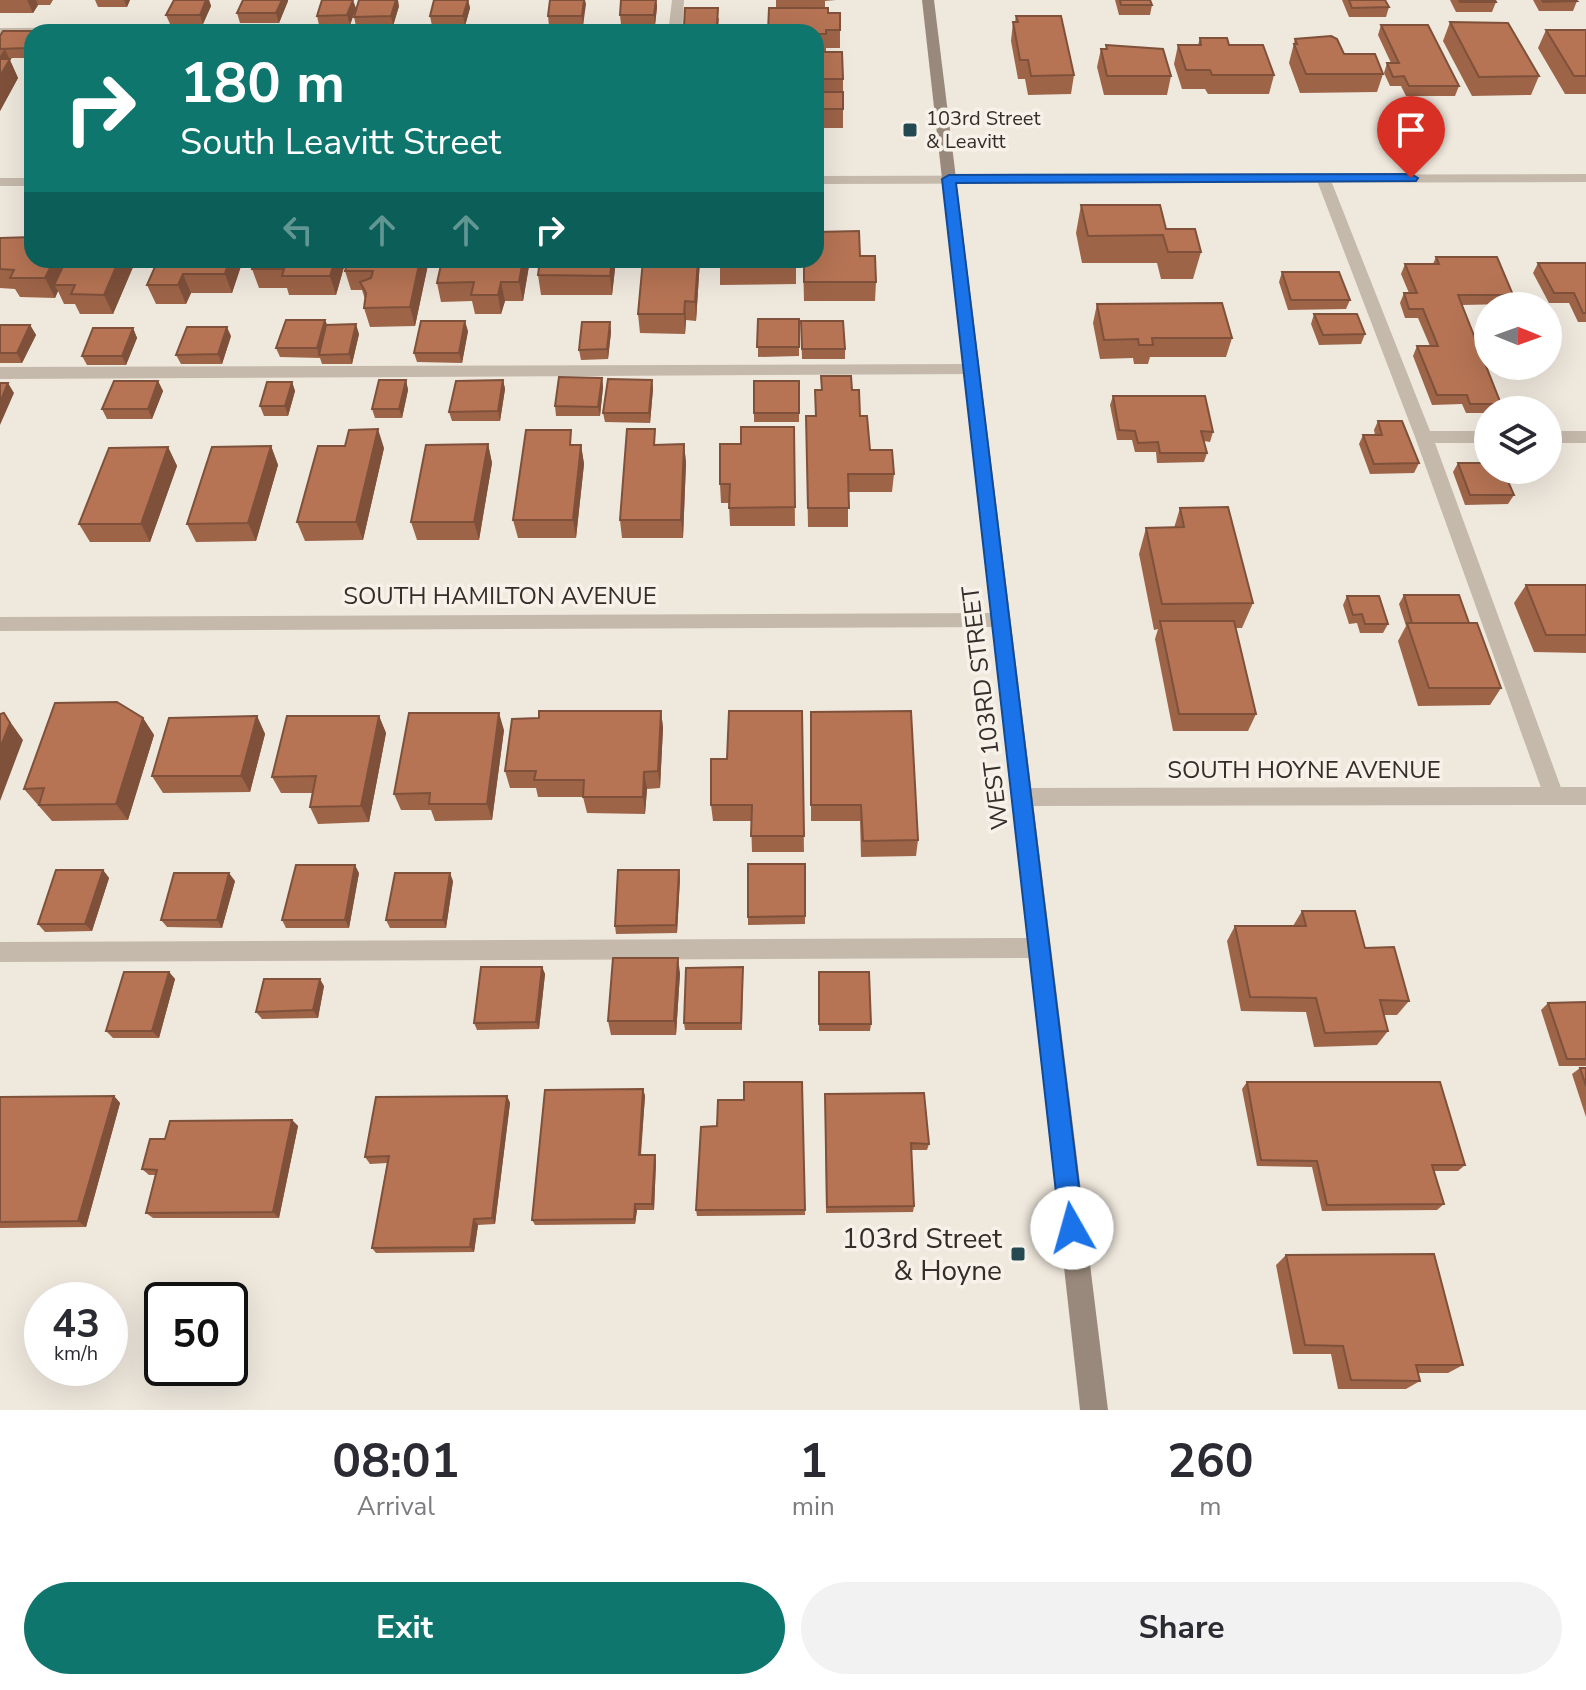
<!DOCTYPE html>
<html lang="en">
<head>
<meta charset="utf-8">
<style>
  body { margin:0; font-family:"Nunito Sans",sans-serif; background:#f2f2f3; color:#2b2b33; height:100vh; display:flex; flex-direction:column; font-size:30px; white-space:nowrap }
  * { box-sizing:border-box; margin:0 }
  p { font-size:26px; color:#7c7c81 }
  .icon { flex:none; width:44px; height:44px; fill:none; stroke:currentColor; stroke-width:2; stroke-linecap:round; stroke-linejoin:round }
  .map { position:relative; height:1410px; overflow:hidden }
  .sheet { display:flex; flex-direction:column; background:#fff; flex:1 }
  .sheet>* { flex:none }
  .guide { position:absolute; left:24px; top:24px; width:800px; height:244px; border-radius:24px; box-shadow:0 8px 32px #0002; background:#0f766e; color:#fff; overflow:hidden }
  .needle { width:52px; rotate:91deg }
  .fabs { position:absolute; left:1474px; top:292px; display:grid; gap:16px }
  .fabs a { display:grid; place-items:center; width:88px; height:88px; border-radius:50%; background:#fff; box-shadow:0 8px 32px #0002; font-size:40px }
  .speed { position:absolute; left:24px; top:1282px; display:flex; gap:16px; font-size:40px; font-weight:700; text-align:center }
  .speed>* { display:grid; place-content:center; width:104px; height:104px; border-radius:50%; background:#fff; box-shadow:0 8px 32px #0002; line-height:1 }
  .speed small { font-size:20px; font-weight:400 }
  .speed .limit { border:4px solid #111; border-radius:12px; background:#fff; color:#111 }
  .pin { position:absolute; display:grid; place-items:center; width:68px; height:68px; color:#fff; margin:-82px -34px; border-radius:50% 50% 50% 0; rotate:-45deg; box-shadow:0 0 8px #0007 }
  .pin .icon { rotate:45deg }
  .me { position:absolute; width:88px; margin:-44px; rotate:353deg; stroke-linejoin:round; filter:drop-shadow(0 0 6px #0008) }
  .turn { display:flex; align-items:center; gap:28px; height:168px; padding:0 24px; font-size:36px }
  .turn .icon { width:104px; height:104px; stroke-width:2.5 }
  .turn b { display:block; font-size:56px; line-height:68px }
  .lanes { display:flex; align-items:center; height:76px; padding:0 24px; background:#0003; justify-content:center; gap:40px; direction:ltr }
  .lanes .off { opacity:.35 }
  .eta { display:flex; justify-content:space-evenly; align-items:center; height:136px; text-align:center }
  .eta b { font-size:48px; font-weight:700; line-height:56px }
  .cta { display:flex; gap:16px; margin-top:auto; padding:16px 24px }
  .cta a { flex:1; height:92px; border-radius:48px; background:#0f766e; color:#fff; font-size:32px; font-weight:700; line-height:92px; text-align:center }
  .cta a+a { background:#f2f2f3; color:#2b2b33 }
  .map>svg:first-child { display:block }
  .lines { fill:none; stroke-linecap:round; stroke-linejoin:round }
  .service { fill:#c5b9ab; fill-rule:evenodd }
  .minor { fill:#c5b9ab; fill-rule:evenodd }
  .secondary { fill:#99897c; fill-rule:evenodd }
  .wall { fill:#9d6448 }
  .shaded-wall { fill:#7f513b }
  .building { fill:#b67454; stroke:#7f513b; stroke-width:2 }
  .route { fill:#1a73e8; stroke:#114b97; stroke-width:2 }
  .poi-dot { fill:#244950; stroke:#f7f2e9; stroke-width:3 }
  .labels { text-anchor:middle; stroke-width:7; stroke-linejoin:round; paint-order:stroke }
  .far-poi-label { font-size:20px; fill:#342d29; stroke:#f7f2e9; text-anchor:start }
  .street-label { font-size:24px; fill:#342d29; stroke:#f7f2e9 }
  .near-poi-label { font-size:28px; fill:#342d29; stroke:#f7f2e9; text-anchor:end }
</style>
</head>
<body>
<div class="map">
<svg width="1586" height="1410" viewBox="0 0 1586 1410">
  <rect width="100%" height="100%" fill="#efe8dd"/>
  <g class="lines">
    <path class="service" d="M672 0H684L682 32H32V36H0V28L669 25Z
      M1323 174 1330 178 1430 431H1488V443H1435L1564 796 1561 802 1554 805 1547 802 1544 796 1415 437 1316 178Z
      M971 364 979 370 977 374 0 379V367Z
      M1548 431H1586V443H1548Z
      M1039 938 1047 941 1050 948 1047 955 1039 958 0 962V942Z"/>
    <path class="minor" d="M1586 174V182L816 184V176Z
      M0 178H32V186H0Z
      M1000 613 1010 620 1000 627 0 631V617Z
      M1586 787V805L1021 806 1014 803 1011 797 1014 791 1021 788Z"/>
    <path class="secondary" d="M922 0H934L1108 1410H1080Z"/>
  </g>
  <path class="wall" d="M0 0H53L50 5H38L33 13H0Z
    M95 0H130L127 7H98Z
    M174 0H209L211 6 203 24H170L166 15Z
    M434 0H468L470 8 465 26H432L430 16Z
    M550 0H585L583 26H549L548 16Z
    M776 0H836L825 1V8L840 30V48H826V52L843 79V128H816V32L776 8Z
    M1115 0H1150L1152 5 1150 15H1119Z
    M1342 0H1385L1389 7 1386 17H1349Z
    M1450 0H1495L1496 2 1492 12H1456Z
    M1533 0H1576L1577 1 1573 11H1539Z
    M288 1 279 23H240L237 13Z
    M399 6 393 26H356L354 17Z
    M657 7 655 25H621L620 15Z
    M356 8 350 25H319L317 16Z
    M1016 16 1074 75 1071 94 1028 95 1025 79H1018L1011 41 1013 22H1015Z
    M719 18 718 32H684V26Z
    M1450 22 1539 76 1531 95 1472 96 1443 41Z
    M1381 25 1459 86 1455 96H1406L1401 86H1390L1384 73 1387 63H1391L1378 35Z
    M1546 30H1586V94H1565L1538 48Z
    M36 31 32 32V55L31 58H9L18 78 0 111V36Z
    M1200 38 1229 45 1274 75 1269 94H1208L1205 89H1182L1174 64 1178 45H1198Z
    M1295 39 1383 74 1377 92 1300 93 1289 63Z
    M1106 45 1171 76 1167 95H1104L1097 67 1101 49H1106Z
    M32 79V116L26 104 31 96 27 88Z
    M1081 205 1166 229 1201 252 1193 279H1161L1157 263H1082L1076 233Z
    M0 238 32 260H136L113 314H80L75 304H64L58 291 55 298 20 297 15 289 0 288Z
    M860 256 876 282 875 301H804L803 260Z
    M1436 257 1513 295 1508 304 1462 305 1501 404 1498 410H1488V413H1466L1462 404 1432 405 1413 356 1417 346H1430L1418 318H1405L1400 303 1404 293H1409L1401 274 1405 264H1433Z
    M158 260H243L232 293H191L186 304H156L147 285Z
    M255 260H346L336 295H289L287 288H259L252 269Z
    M348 260H429L415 326 370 327 364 308 365 299 362 290H351L345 271Z
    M530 260 523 301H505L501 314H475L472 301 441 302 437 283Z
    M540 260H616L612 295H541L538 275Z
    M700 260 696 321 686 320 685 334 640 333 638 314Z
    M720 260H796V284L720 285Z
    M1538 263H1586V322H1578L1569 303H1549L1533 273Z
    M1282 272 1350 300 1346 309 1288 310 1279 282Z
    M1097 304 1232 338 1226 357H1150L1148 364H1134L1133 358 1100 359 1093 323Z
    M1314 314 1365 334 1361 344 1319 345 1311 324Z
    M758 319H799V356L758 357Z
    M325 320 327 325 359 334 352 364H322L320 358 280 357 276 348Z
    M801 321 845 349V359H802Z
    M610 322 611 332 608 359 581 360 579 350Z
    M0 325H30L36 335 22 363H0Z
    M133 328 137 338 126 365H87L82 356Z
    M468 331 462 363 417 362 414 353Z
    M231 336 222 364H181L176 355Z
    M821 376 852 390 870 450 894 474 892 492H848V527H808L806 416H815V390H821Z
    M602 378 603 387 600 416H556L555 406Z
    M406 380 408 390 402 418H375L372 409Z
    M503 380 505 389 500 421H452L449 412Z
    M652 380 653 389 650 423 605 422 603 413Z
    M158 381 163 391 152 419H107L102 409Z
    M754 381H799V422H754Z
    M292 382 295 391 288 416H264L260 406Z
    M1113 396 1213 432 1210 442 1204 441 1207 453 1204 462 1157 463 1156 452H1135L1132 440H1117L1110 405Z
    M1378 421 1419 463 1414 473 1370 474 1359 444 1363 435H1375L1374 430Z
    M794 427 795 526H730L729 503H721L720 484 741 444Z
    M488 444 492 463 479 540H417L411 522Z
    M657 444H684L686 463 683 538H622L620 520Z
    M574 445H581L584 464 576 538H518L513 520Z
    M271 446 278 465 256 541 196 542 187 524Z
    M345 446 384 448 363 540 305 541 297 522Z
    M168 447 177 466 150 542H90L79 524Z
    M1458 463 1514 495 1508 504 1465 505 1453 472Z
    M1180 508 1253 603 1242 628H1235L1256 714 1248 731H1173L1155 639 1158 629 1154 630 1139 554 1146 528H1174Z
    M1526 585H1586V653L1534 652 1514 603Z
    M1404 595 1469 623 1501 688 1490 705 1418 706 1398 641 1406 626 1399 604Z
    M1347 596 1388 624 1383 633H1360L1357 623 1349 624 1343 605Z
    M661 711 663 728 660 788 647 789 645 814 587 813 583 797H538L536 788H510L505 771 539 718Z
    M802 711 804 852H752L751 821H713L711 805 727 759Z
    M811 712 918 840 916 856 861 857 860 821H811Z
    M257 716 265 734 250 792 163 793 152 776Z
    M379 716 386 733 369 822 318 824 310 807 312 793H281L272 777Z
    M143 718 154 735 128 820 52 821 24 789Z
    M504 730 492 820 435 821 431 810H401L394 794Z
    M805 864V924L748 925V917Z
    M103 870 109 878 92 931 45 932 38 924Z
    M679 870 680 878 677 933 616 934 615 926Z
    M359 873 349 928H286L282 920Z
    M235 881 222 928 167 927 161 920Z
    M453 881 446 928H390L386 920Z
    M1302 911 1365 948 1409 1001 1397 1015H1384L1388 1031 1377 1045 1314 1047 1306 1012 1241 1011 1227 941 1235 926H1293Z
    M542 967 545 974 539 1029 477 1030 474 1023Z
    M169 972 175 979 159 1038H113L106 1031Z
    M819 972 871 1024 870 1031H819Z
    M680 973 676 1035H611L608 1021Z
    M743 975 742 1030H685L684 1023Z
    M324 986 318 1018 262 1019 256 1012Z
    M1586 1002V1066H1559L1541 1010 1548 1003Z
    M1580 1068H1586V1117L1572 1074Z
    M802 1082 805 1215 697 1216 696 1210 717 1126 744 1100Z
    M1247 1082 1465 1165 1458 1171H1434L1444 1204 1437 1210 1322 1211 1312 1167 1257 1166 1242 1089Z
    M643 1089 645 1096 641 1155H655L656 1162 654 1210H637L635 1224 535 1225 532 1220Z
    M825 1094 929 1144 927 1150H911L914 1206 913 1212 826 1213Z
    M114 1096 120 1103 86 1227 0 1228V1097Z
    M507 1096 510 1103 495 1224 478 1225 474 1252 376 1253 372 1248 387 1163 370 1164 365 1157Z
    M292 1120 298 1126 279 1218H153L146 1213 155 1175H149L142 1169 165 1139Z
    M1286 1255 1463 1365 1448 1373H1418L1420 1381 1406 1389H1338L1331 1354H1293L1276 1265Z"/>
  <path class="shaded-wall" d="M27 0H36L38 5 33 13Z
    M124 0H130L127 7Z
    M206 0H209L211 6 203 24 200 15Z
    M282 0H288V1L279 23 276 13Z
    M353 0 356 8 350 25 347 15Z
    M396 0H398L399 6 393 26 391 16Z
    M468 0 470 8 465 26 463 16Z
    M584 0H585L586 4 583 26 582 16Z
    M657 0V7L655 25 654 15Z
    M32 38V55L31 58 26 48Z
    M5 49 18 78 0 111V56Z
    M54 260H72L54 285 58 291 55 298 45 278Z
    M119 260H136L113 314 104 295Z
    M229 260H243L232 293 225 274Z
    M335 260H346L336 295 330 276Z
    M420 260H429L415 326 410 307Z
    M523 260H530L523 301 519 282Z
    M612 260H616L612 295 610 276Z
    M698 260H700L696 321 695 302Z
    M183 274 191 293 186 304 178 285Z
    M501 282 505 301 501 314 498 295Z
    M685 301 686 320 685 334 684 314Z
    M325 320 329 329 319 355 317 348Z
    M465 321 468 331 462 363 459 353Z
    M610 322 611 332 608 359 607 349Z
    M356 324 359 334 352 364 349 354Z
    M30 325 36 335 22 363 17 353Z
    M227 327 231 336 222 364 218 354Z
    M133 328 137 338 126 365 122 356Z
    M602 378 603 387 600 416 598 407Z
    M406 380 408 390 402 418 399 409Z
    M503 380 505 389 500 421 498 411Z
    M652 380 653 389 650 423 649 413Z
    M158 381 163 391 152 419 148 409Z
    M292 382 295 391 288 416 285 406Z
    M8 383 14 393 0 425V402Z
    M378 429 384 448 363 540 356 522Z
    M488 444 492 463 479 540 474 522Z
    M684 444 686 463 683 538 681 520Z
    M581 445 584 464 576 538 573 520Z
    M271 446 278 465 256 541 248 523Z
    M168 447 177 466 150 542 141 524Z
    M661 711 663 728 660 788 658 771Z
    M4 713 23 740 0 801V748Z
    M499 713 504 730 492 820 487 804Z
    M257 716 265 734 250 792 241 776Z
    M379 716 386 733 369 822 361 806Z
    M143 718 154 735 128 820 116 804Z
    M644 772 647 789 645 814 643 797Z
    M355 865 359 873 349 928 345 920Z
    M103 870 109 878 92 931 85 924Z
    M679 870 680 878 677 933 676 925Z
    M229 873 235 881 222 928 217 920Z
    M450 873 453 881 446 928 443 920Z
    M678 958 680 973 676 1035 674 1021Z
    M542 967 545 974 539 1029 536 1022Z
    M169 972 175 979 159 1038 152 1031Z
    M320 979 324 986 318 1018 313 1010Z
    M643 1089 645 1096 640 1161 639 1155Z
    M114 1096 120 1103 86 1227 78 1221Z
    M507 1096 510 1103 495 1224 492 1218Z
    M292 1120 298 1126 279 1218 273 1212Z
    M655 1155 656 1162 654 1210 652 1204Z
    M635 1204 637 1210 635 1224 634 1219Z
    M474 1219 478 1225 474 1252 470 1247Z"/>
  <path class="building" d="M174 0H206L200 15H166Z
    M243 0H282L276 13H237Z
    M322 0H353L347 15 317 16Z
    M359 0H396L391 16 354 17Z
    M434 0H468L463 16H430Z
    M550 0H584L582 16H548Z
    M621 0H656L654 15H620Z
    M1120 0H1150L1152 5H1121Z
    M1349 0H1385L1389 7 1352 8Z
    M1459 0H1495L1496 2H1460Z
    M1542 0H1576L1577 1 1543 2Z
    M685 8H718L717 25 684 26Z
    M769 8H828V13H840V30H826V34H816V32H768Z
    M1016 16H1061L1074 75 1031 76 1028 60H1020L1013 22H1018Z
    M1450 22 1508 23 1539 76 1479 77Z
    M1381 25H1428L1459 86H1409L1404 76 1393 77 1387 63H1399Z
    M655 29 654 32H620V30Z
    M506 30H538L537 32H505Z
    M559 30H575L574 32H559Z
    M1546 30H1586V76H1574Z
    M3 31H36L32 32V38L26 48 0 49V36Z
    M161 31H191L190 32H160Z
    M271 31H305V32Z
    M388 31H423L388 32Z
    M1331 36 1337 39 1344 54H1375L1383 74H1306L1294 44H1297L1295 39Z
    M1200 38H1227L1229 45H1263L1274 75H1212L1210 70H1186L1178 45H1201Z
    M1106 45 1163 49 1171 76H1107L1101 49H1107Z
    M816 47H818V52H842L843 79H816Z
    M0 59H10L0 76Z
    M32 79V88H27Z
    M816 92H843V109H816Z
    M32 94V104H26Z
    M1081 205H1160L1166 229H1195L1201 252H1168L1163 235 1088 236Z
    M859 231 860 256H875L876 282H804V260H816V232Z
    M32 237V260H54L45 278H10L14 270 0 269V238Z
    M1436 257H1497L1513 295H1458L1501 404H1470L1467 395H1437L1417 346H1438L1423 309H1409L1404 293H1417L1405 264H1439Z
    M66 260H119L104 295 71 294 75 285H54Z
    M158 260H229L225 274H183L178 285H147Z
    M255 260H335L330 276H282L284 269H252Z
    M348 260H420L410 307 364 308 366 293 360 282 371 278 373 271H345Z
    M442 260H523L519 282H501L498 295H471L474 282 437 283Z
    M540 260H612L610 276 538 275Z
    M643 260H698L695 302 685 301 684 314H638Z
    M720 260H796V265L719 266Z
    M1538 263H1586V313H1583L1574 293H1554Z
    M1282 272H1339L1350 300H1291Z
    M1222 303 1232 338H1152L1153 345H1139L1138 339 1104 340 1097 304Z
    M1314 314H1357L1365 334 1323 335Z
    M758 319H799V347H757Z
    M286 320H325L317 348H276Z
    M421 321H465L459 353H414Z
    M801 321H843L845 349H802Z
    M582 322H610L607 349 579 350Z
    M356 324 349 354 319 355 326 325Z
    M0 325H30L17 353H0Z
    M187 327H227L218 354 176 355Z
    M93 328H133L122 356H82Z
    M821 376H851L852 390H859L860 416H867L870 450H892L894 474H848L849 508H808L806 416H816L815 390H822Z
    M559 377 602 378 598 407 555 406Z
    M608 379 652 380 649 413H603Z
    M379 380H406L399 409H372Z
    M503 380 498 411 449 412 456 381Z
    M114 381H158L148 409H102Z
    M754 381H799V413H754Z
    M267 382H292L285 406H260Z
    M0 383H8L0 402Z
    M1113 396H1205L1213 432 1201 431 1207 453H1160L1158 442 1138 443 1135 431 1119 430Z
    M1378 421H1402L1419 463 1374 464 1363 435H1382Z
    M741 427H794L795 507 729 508 730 484H720V444H741Z
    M378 429 356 522H297L318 446H345L349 430Z
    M627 429H655L654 445 684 444 681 520H620Z
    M526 430H571L570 445H581L573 520H513Z
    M488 444 474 522H411L426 445Z
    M271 446 248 523 187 524 212 447Z
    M168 447 141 524H79L109 448Z
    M1458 463H1488V470H1503L1514 495H1470Z
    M1228 507 1253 603 1162 604 1146 528 1184 527 1180 508Z
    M1526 585H1586V635H1546Z
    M1404 595H1459L1469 623H1412Z
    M1347 596H1379L1388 624H1365L1362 614 1353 615Z
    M1160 621H1234L1256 714H1179Z
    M1407 623H1477L1501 688H1429Z
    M117 702 143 718 116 804 39 805 44 788 24 789 55 703Z
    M539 711H661L658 771 644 772 643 797H583L584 780H534L536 771H505L512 719 539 718Z
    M729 711H802L804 836H751L752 805H711V759H727Z
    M911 711 918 840 863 841 861 805H811V712Z
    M4 713 10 723 0 748V714Z
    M409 713H499L487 804H429L430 793 394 794Z
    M257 716 241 776H152L169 718Z
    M287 716H379L361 806 310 807 316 776 272 777Z
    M748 864H805V916L748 917Z
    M296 865H355L345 920H282Z
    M56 870H103L85 924H38Z
    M618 870H679L676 925 615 926Z
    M174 873H229L217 920H161Z
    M395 873H450L443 920H386Z
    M1302 911H1355L1365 948 1394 947 1409 1001 1380 1000 1388 1031 1325 1033 1316 998 1250 997 1235 926H1306Z
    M613 958H678L674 1021H608Z
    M481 967H542L536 1022 474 1023Z
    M743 967 741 1023H684L686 968Z
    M124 972H169L152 1031H106Z
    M819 972H869L871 1024H819Z
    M264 979H320L313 1010 256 1012Z
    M1586 1002V1059H1567L1548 1003Z
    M1580 1068H1586V1086Z
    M744 1082H802L805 1210H696L701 1127 717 1126 718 1100H744Z
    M1247 1082H1440L1465 1165H1432L1444 1204 1327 1205 1317 1161 1261 1160Z
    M643 1089 639 1155H655L652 1204H635L634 1219 532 1220 545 1090Z
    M924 1093 929 1144 911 1143 914 1206 827 1207 825 1094Z
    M114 1096 78 1221 0 1222V1097Z
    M507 1096 492 1218 474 1219 470 1247 372 1248 389 1156 365 1157 376 1097Z
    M292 1120 273 1212 146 1213 157 1170 142 1169 150 1139H165L170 1121Z
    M1434 1254 1463 1365H1416L1420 1381 1351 1380 1343 1346 1305 1345 1286 1255Z"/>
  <path class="route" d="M1411 174 1418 178 1416 181 956 183 1084 1228 1080 1237 1072 1240 1064 1237 1060 1228 942 179 949 175Z"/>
  <g class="poi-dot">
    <rect x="902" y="122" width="16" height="16" rx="4"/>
    <rect x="1010" y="1246" width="16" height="16" rx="4"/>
  </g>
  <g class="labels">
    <g class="far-poi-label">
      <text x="926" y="125">103rd Street<tspan x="926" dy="23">&amp; Leavitt</tspan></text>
    </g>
    <g class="street-label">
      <text x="500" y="604">SOUTH HAMILTON AVENUE</text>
      <text transform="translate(985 708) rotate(-97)" y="8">WEST 103RD STREET</text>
      <text x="1304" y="778">SOUTH HOYNE AVENUE</text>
    </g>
    <g class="near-poi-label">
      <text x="1002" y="1248">103rd Street<tspan x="1002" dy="32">&amp; Hoyne</tspan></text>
    </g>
  </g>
</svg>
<div class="fabs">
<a><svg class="needle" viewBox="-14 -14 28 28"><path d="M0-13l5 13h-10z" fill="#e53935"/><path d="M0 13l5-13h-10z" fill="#7c7c81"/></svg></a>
<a><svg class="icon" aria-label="layers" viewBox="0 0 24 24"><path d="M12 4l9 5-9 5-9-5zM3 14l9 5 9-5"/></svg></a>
</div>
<div class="speed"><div>43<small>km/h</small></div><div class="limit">50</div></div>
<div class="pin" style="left:1411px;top:178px;background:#d93025"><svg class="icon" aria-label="arrive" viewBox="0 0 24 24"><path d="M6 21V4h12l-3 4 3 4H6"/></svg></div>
<svg class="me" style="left:1072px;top:1228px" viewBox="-20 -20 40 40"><circle r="19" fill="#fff"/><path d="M0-13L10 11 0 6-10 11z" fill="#1a73e8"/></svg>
<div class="guide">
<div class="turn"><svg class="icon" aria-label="right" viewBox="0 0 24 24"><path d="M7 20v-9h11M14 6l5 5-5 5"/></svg><div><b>180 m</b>South Leavitt Street</div></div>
<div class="lanes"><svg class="icon off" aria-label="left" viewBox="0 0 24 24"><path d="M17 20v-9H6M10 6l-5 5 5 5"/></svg><svg class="icon off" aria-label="ahead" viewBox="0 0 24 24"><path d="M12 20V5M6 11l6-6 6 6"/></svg><svg class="icon off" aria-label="ahead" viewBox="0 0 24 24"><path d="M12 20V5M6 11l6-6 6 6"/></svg><svg class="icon" aria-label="right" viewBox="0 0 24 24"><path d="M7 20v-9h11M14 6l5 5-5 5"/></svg></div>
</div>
</div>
<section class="sheet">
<div class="eta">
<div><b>08:01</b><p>Arrival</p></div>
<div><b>1</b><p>min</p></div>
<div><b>260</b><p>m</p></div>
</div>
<div class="cta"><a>Exit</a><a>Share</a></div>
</section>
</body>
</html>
